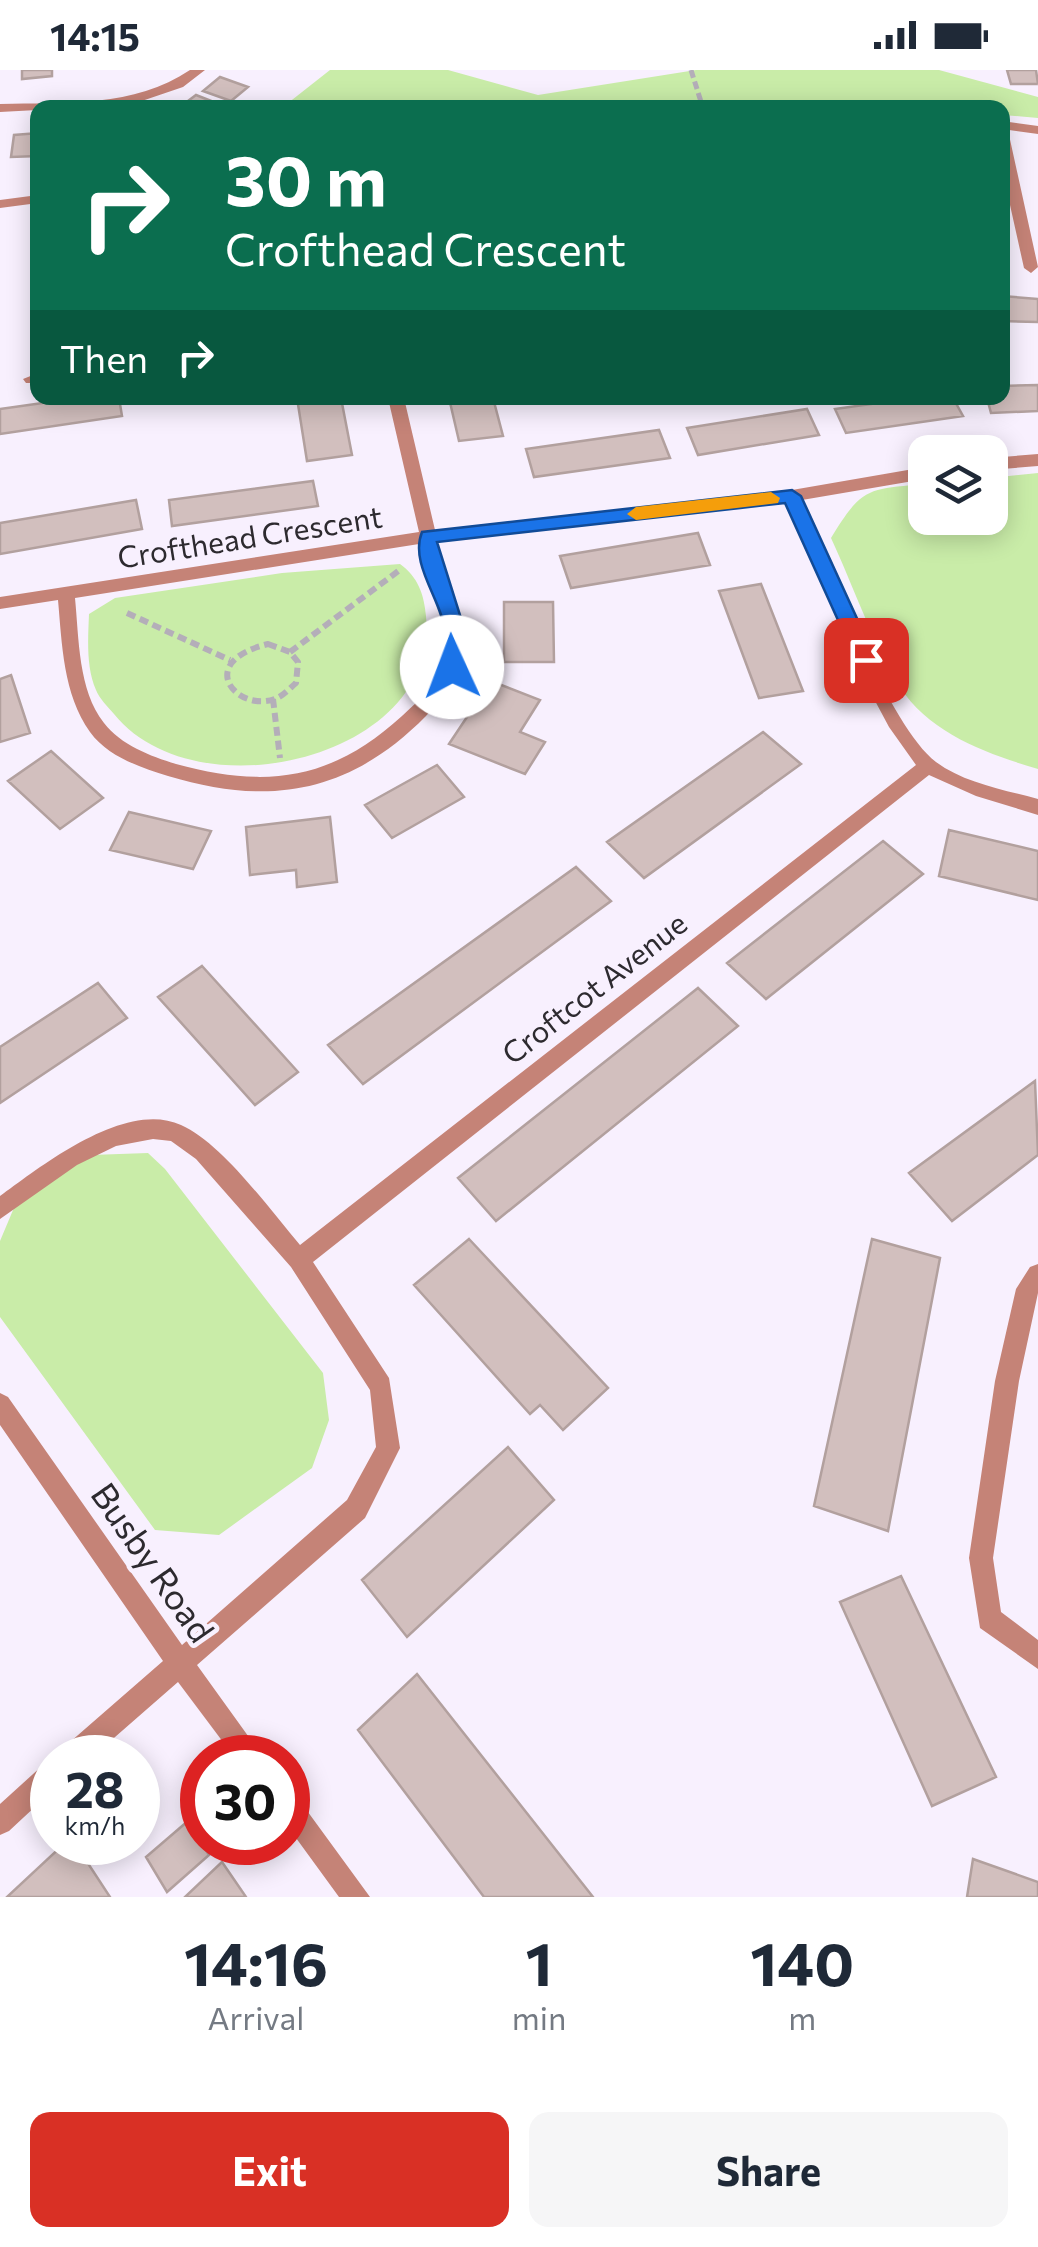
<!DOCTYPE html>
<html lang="en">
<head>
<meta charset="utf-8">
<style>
  body { margin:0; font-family:Commissioner,sans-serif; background:#f6f6f7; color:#1f2937; height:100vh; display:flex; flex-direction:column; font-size:38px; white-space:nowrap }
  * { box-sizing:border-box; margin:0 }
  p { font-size:32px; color:#747a83 }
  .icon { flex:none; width:55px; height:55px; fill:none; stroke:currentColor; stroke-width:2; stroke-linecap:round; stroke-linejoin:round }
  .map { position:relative; height:1827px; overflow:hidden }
  .sheet { display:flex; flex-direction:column; background:#fff; flex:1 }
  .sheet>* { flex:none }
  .hud { position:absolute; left:30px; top:30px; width:980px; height:305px; border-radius:20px; box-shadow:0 5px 25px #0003; background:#0b6e4f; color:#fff; overflow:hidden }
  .fabs { position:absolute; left:908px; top:365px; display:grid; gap:20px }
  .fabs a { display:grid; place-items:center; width:100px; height:100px; border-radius:20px; background:#fff; box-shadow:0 5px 25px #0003; font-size:50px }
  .speed { position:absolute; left:30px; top:1665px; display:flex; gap:20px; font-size:50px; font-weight:700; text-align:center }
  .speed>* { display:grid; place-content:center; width:130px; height:130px; border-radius:50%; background:#fff; box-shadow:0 5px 25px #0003; line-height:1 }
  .speed small { font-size:25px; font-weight:400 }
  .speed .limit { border:15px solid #d22; background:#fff; color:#111 }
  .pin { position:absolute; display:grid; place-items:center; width:85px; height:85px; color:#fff; margin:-42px; border-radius:20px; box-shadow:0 5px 15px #0006 }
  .me { position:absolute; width:110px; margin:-55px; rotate:358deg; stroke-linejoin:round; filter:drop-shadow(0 0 8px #0008) }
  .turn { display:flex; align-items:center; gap:35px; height:210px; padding:0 30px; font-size:45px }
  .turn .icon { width:130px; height:130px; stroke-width:2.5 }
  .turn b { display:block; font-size:70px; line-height:85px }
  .then { display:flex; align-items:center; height:95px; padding:0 30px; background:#0003; gap:20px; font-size:38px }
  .eta { display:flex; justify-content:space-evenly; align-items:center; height:170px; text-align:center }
  .eta b { font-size:60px; font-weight:700; line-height:70px }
  .cta { display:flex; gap:20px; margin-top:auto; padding:20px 30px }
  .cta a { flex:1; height:115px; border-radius:20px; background:#d93025; color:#fff; font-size:40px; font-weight:700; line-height:115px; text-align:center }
  .cta a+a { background:#f6f6f7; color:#1f2937 }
  .status { display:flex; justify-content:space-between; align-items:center; height:70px; padding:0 50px; background:#fff; direction:ltr }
  .status svg { height:28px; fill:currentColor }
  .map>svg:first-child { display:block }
  .green { fill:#c9eca8 }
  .building { fill:#d2bfbe; stroke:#b2a09e; stroke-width:2.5 }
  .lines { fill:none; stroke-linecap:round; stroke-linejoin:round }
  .path-far1 { stroke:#b4aeb9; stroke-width:5; stroke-dasharray:8 4; stroke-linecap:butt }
  .path { stroke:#b4aeb9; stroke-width:6; stroke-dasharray:9 5; stroke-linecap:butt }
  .street { fill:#c58377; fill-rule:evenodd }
  .route { fill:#1a73e8; stroke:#114b97; stroke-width:2.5 }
  .slow { fill:#f59e0b }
  .labels { text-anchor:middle; stroke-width:9; stroke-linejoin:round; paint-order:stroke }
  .street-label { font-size:30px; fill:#2d2a2f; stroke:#f8f0fe }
  .near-street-label { font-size:35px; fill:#2d2a2f; stroke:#f8f0fe }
</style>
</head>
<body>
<div class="status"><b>14:15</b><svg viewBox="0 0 49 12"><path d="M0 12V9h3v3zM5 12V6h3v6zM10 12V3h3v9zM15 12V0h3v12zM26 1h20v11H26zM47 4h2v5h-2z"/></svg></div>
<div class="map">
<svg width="1038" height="1827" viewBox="0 0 1038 1827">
  <rect width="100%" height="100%" fill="#f8f0fe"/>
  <path class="green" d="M330 0H448L538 25 696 0H939L1038 27V48L1003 45 1002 38 283 37Z
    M1038 403V699C988 684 930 664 900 617 875 578 852 513 831 468 862 417 868 419 925 414V448H990V408Z
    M400 494C418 507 424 524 426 546 441 688 196 746 114 644 108 637 99 628 96 620 86 597 88 569 89 544L115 528 282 503Z
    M148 1083 165 1099 323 1303 329 1350 312 1398 219 1465 155 1460 0 1247V1171L16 1133 91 1085Z"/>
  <path class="building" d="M22 0H52V6L22 9Z
    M1007 0H1036L1038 14H1011Z
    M220 7 248 17 231 31 203 21Z
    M196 25 229 38 180 37Z
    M38 63V86L11 87 14 65Z
    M1002 226 1038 229V252L1002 251Z
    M1038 315V341L991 343 987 328H1002V316Z
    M78 328H119L122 346 0 364V339Z
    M297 328H341L352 385 307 391Z
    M449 328H493L503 366 459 371Z
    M914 328H953L963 346 846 363 835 339Z
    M807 339 819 365 698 385 687 358Z
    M659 360 670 388 534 407 526 379Z
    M313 411 318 436 172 456 169 430Z
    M136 430 142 459 0 484V453Z
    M698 463 710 495 571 518 560 486Z
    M761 514 803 621 759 628 719 521Z
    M504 532H553L554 592H504Z
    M11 605 30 663 0 672V609Z
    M491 611 540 630 520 662 545 672 525 704 449 674Z
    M763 662 801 694 644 808 607 772Z
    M51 681 103 728 60 759 8 711Z
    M437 695 464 727 392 768 365 735Z
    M129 742 211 761 193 799 110 780Z
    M330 747 337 812 297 817 296 800 250 805 246 757Z
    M949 760 1038 781V830L939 806Z
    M883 771 923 804 766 929 727 893Z
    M576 797 611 831 363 1014 328 975Z
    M202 896 298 1002 255 1035 158 927Z
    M98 913 127 948 0 1033V977Z
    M698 918 738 956 496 1151 458 1108Z
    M1035 1011 1038 1085 952 1151 909 1103Z
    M469 1169 608 1318 563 1360 540 1335 530 1344 414 1215Z
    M872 1169 940 1188 888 1461 814 1436Z
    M508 1377 554 1430 407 1567 362 1510Z
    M901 1506 996 1707 932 1736 840 1532Z
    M417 1604 593 1827H484L358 1660Z
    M188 1751 209 1785 167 1822 146 1787Z
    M66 1772H74L110 1827H7Z
    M973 1789 1038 1812V1827H967Z
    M222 1792 246 1827H185Z"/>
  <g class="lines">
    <path class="path-far1" d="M691 0 703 38"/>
    <path class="path" d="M127 543 230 590
      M268 574 290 582 298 592 296 613C290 618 284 625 277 628 240 645 191 593 268 574Z
      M290 582 401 499
      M273 629 280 688"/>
    <path class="street" d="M190 0H205L183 17 130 35 0 42V34C65 32 134 38 190 0Z
      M1002 51 1038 56V64L1002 59Z
      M1002 61 1009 65 1038 197 1031 203 1024 198 1002 99Z
      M38 125V133L0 138V130Z
      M38 303V313H26L23 309Z
      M388 328H404L435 460 792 420 925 397V409L802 430C828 492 887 654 936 692 964 713 1005 720 1038 729V745L976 726 929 705 313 1192 389 1308 400 1378 365 1448 197 1595 264 1688H235L178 1612 91 1688H58L62 1679 163 1591 0 1355V1323L8 1327 182 1575 347 1430 376 1377 370 1320 291 1197 196 1089 171 1071 153 1069 116 1076 77 1095 0 1149V1126C41 1096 126 1029 181 1055 222 1073 270 1140 300 1175L916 695 889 657 866 614 787 432 436 472 435 480C448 512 467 547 464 582 461 608 443 628 426 646 350 723 270 737 168 706 140 697 108 687 90 662 63 624 62 574 58 530L0 539V527L419 462ZM419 474C420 515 456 547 444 592 439 614 418 631 402 646 332 710 267 719 176 694 150 686 121 675 104 653 78 620 79 568 75 528Z
      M1038 384V396L990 400V388Z
      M1038 1194V1223L1019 1311 993 1488 1001 1542 1038 1570V1599L980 1558 969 1488 995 1311 1016 1219 1030 1197Z
      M52 1691V1721L9 1761 0 1765V1734L43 1695Z
      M288 1723 297 1727 370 1827H339L288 1757Z"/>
  </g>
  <path class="route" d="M792 420 801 426 876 590 873 595H859L856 590 785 433 437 472 465 561 459 602H445C440 589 446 576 445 562 442 530 409 494 422 462Z"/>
  <path class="slow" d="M771 422 780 428 778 433 636 450 627 444 636 437Z"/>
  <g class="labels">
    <g class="street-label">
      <text transform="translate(250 468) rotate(-9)" y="10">Crofthead Crescent</text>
      <text transform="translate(595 919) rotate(-38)" y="10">Croftcot Avenue</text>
    </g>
    <g class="near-street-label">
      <text transform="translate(152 1493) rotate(55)" y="12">Busby Road</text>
    </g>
  </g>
</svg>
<div class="fabs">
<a><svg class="icon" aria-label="layers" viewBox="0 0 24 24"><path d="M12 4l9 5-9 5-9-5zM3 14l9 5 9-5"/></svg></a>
</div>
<div class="speed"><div>28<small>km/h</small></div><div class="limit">30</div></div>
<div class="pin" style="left:866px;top:590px;background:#d93025"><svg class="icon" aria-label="arrive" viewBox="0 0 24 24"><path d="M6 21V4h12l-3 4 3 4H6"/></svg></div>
<svg class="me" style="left:452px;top:597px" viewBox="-20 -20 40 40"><circle r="19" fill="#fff"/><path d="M0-13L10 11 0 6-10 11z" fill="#1a73e8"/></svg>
<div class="hud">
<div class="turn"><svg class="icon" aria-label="right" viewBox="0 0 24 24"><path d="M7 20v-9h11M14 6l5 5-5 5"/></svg><div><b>30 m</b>Crofthead Crescent</div></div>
<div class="then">Then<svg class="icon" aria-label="right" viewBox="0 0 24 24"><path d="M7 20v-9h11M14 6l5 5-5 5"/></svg></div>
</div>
</div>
<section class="sheet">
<div class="eta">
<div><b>14:16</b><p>Arrival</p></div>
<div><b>1</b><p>min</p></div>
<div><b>140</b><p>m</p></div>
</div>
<div class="cta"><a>Exit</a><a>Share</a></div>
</section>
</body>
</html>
